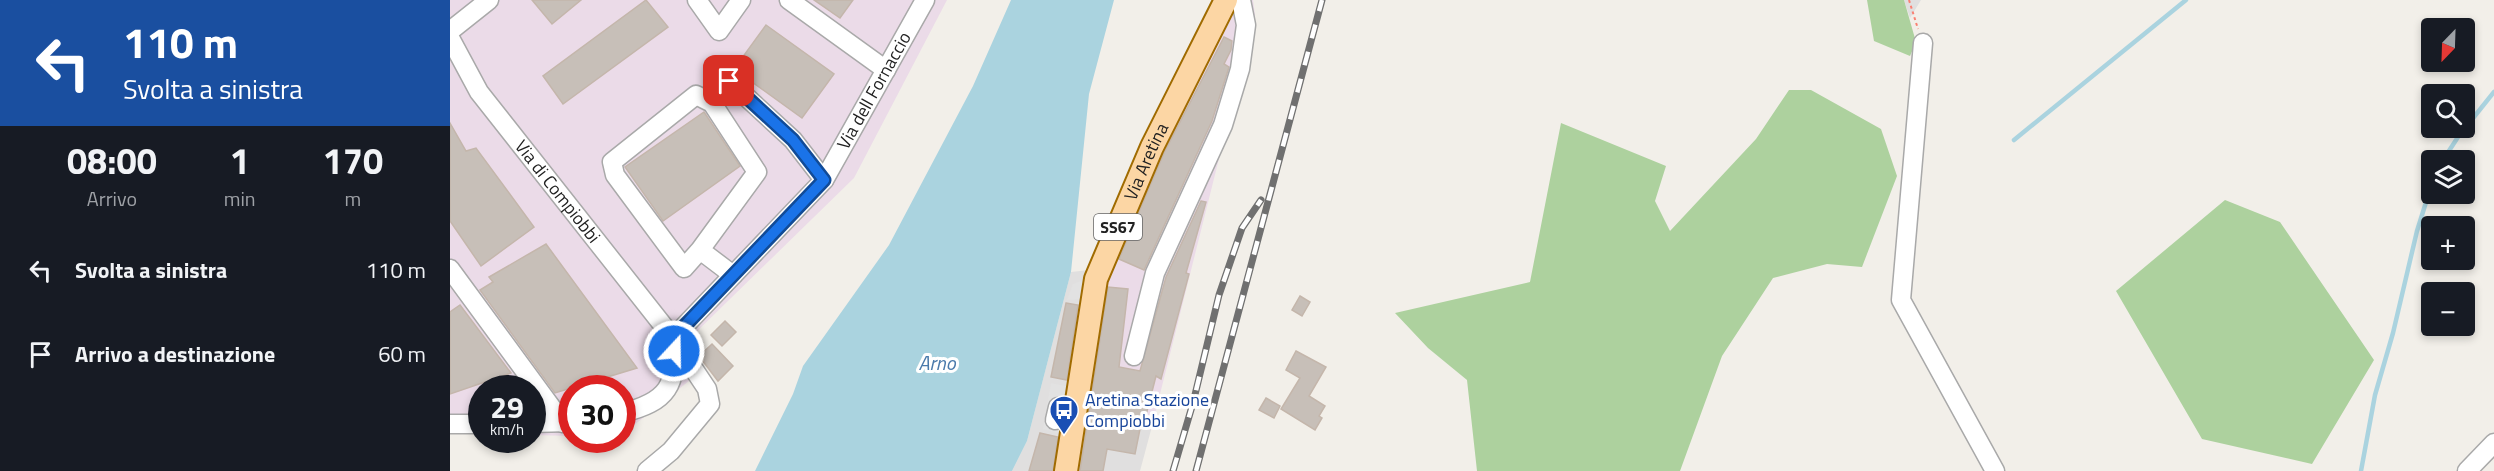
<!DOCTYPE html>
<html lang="it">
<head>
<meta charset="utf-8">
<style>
  body { margin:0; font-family:"Titillium Web",sans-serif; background:#20242c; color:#f1f3f6; height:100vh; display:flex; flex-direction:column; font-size:22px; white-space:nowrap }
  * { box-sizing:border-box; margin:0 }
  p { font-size:20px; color:#9ea1a6 }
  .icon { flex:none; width:33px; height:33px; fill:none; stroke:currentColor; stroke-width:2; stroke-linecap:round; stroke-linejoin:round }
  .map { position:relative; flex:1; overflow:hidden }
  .drawer { display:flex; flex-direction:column; background:#171b24; width:450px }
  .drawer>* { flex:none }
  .hud { background:#1a4fa0; color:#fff; overflow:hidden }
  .needle { width:39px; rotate:203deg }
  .fabs { position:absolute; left:1971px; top:18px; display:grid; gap:12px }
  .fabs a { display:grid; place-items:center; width:54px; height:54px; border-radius:6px; background:#171b24; box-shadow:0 3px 9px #0003; font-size:30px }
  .speed { position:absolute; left:18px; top:375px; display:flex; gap:12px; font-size:30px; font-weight:700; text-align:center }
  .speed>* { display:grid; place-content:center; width:78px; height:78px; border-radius:50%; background:#171b24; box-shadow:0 3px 9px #0003; line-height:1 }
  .speed small { font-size:15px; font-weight:400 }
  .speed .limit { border:9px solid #d22; background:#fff; color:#111 }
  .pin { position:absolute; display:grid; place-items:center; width:51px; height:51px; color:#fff; margin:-26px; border-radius:12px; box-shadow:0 3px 9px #0006 }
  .me { position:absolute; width:66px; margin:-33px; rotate:21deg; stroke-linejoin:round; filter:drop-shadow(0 0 4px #0008) }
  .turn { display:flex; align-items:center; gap:21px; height:126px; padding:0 24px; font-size:27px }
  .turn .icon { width:78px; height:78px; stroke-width:2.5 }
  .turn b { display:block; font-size:42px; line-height:51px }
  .eta { display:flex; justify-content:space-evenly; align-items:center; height:102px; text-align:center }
  .eta b { font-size:36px; font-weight:700; line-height:42px }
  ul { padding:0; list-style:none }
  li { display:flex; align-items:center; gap:18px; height:84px; padding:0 24px }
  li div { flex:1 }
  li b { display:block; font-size:22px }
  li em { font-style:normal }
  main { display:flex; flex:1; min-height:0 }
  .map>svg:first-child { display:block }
  .residential { fill:#e0dfdf }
  .industrial { fill:#ebdbe8 }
  .forest { fill:#add19e }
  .parking { fill:#e2e2e2 }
  .water { fill:#aad3df }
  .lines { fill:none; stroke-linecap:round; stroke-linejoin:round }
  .stream { stroke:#aad3df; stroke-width:4.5 }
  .building { fill:#c7bfb8; stroke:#c4b6ab; stroke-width:1.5 }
  .minor-casing { stroke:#a9a9a9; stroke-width:21 }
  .major-casing { stroke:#a06b00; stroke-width:26 }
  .path { stroke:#fa8072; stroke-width:2; stroke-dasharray:3 3; stroke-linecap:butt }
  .minor { stroke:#fff; stroke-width:18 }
  .major { stroke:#fcd6a4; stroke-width:22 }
  .rail-casing { stroke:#707070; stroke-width:7 }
  .rail { stroke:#fff; stroke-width:4.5; stroke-dasharray:14; stroke-linecap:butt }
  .route-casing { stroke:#114b97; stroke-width:15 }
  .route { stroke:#1a73e8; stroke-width:10 }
  .labels { text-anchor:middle; stroke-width:6; stroke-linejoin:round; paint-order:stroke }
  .shield { fill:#fff; stroke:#646464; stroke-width:1.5 }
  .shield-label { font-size:16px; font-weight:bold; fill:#222 }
  .street-label { font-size:18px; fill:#222; stroke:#fff }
  .transit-label { font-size:18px; fill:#164399; stroke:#fff; text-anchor:start }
  .water-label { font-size:20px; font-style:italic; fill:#4a7aab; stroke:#fff }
</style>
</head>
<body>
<main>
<section class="drawer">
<div class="hud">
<div class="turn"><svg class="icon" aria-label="left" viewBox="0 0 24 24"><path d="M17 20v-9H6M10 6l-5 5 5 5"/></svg><div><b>110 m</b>Svolta a sinistra</div></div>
</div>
<div class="eta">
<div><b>08:00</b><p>Arrivo</p></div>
<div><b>1</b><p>min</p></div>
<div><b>170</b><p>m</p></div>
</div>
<ul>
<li><svg class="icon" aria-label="left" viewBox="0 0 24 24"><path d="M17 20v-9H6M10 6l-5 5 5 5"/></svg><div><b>Svolta a sinistra</b></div><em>110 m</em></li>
<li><svg class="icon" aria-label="arrive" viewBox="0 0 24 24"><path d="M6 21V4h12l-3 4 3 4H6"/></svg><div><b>Arrivo a destinazione</b></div><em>60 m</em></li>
</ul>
</section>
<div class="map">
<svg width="2044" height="471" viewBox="0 0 2044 471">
  <rect width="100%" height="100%" fill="#f2efe9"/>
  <path class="residential" d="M1454 0H1471L1460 18Z
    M639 270 618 414 701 430 690 471H562L577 441 621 272Z"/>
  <path class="industrial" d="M0 0H497L404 178 235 343 250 372 173 434 172 388H122L121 436 83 435 82 388H32L31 434H0Z
    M768 0H803L805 15 701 430 618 414 639 270Z"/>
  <path class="forest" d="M1417 0H1454L1466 42 1460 56 1424 41Z
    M1339 90H1361L1431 129 1447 176 1412 267 1377 264 1323 278 1272 356 1230 471H1027L1017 380 978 348 945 313 1080 282 1111 123 1216 166 1205 201 1220 231 1306 139Z
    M1775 200 1830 222 1924 360 1862 464 1752 439 1666 291Z"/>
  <path class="parking" d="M636 279 633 299 617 300 623 284Z
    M601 383 616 386 609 433 593 429Z"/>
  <path class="water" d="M561 0H664L639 94 621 272 577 441 562 471H305L343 394 353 366 439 245 523 86Z"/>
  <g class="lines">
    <path class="stream" d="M1564 140 1736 0
      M1993 160 2008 137 2044 92
      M1911 471 1925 395 1943 333 1967 231 1982 183"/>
  </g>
  <path class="building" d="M82 0H131L102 24Z
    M196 0 218 27 113 104 93 76Z
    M364 0H403L390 18Z
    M316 25 384 74 352 118 284 69Z
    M774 37 782 41 781 50 774 64 779 67 762 121 694 270 669 259 714 153Z
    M254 112 290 166 213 221 175 167Z
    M0 123 16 151 26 148 84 227 31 266 0 221Z
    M751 201 756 202 736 273 739 274 711 379 706 376 695 419H692L685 454 657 449 653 471H630L658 287 678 289 669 367 690 371 716 277Z
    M96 244 187 368 105 393 30 290 43 282 39 277Z
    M850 296 860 302 852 316 842 310Z
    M616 303 628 305 617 380 601 377Z
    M10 305 61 373 0 394V312Z
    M275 321 286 332 272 346 261 335Z
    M262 344 283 366 268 381 249 356Z
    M846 351 876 367 859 396 875 406 869 416 872 418 865 430 831 409 850 378 836 370Z
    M816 398 830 406 824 418 809 410Z
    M590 433 608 437 603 471H579Z"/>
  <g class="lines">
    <g class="minor-casing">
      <g id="minor">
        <path d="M247 0 269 31 291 0"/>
        <path d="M339 0 436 70"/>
        <path d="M0 31 39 0"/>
        <path id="s1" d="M0 38 29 92 223 338 257 389 260 404 221 451 197 471"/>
        <path d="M1473 43 1451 300 1545 471"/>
        <path d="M279 81 343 140 374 180"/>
        <path d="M250 250 307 172 262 103 246 95 162 162 165 175 234 268 250 250 283 275"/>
        <path d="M0 269 113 423"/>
        <path id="s2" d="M223 338 374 180 475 0"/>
        <path d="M684 356 705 273 773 125 790 69 796 25 791 0"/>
        <path d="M172 413C218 402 228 385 223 339"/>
        <path d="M605 420 608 407 626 410"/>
        <path d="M82 423 120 422"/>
        <path d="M0 424H32"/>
        <path d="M2017 471 2044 443"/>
      </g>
    </g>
    <g class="major-casing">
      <g id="major">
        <path id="s3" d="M616 471 646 279 702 147 776 0"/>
      </g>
    </g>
    <path class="path" d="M1459 0 1468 29"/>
    <use href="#minor" class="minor"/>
    <use href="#major" class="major"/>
    <g class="rail-casing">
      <path id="rail" d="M723 471 743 403 769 295 792 228 811 200
        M746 471 872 0"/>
    </g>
    <use href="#rail" class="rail"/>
  </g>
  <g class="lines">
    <g class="route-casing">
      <path id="route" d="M224 351 223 338 374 180 343 140 279 81"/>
    </g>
    <use href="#route" class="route"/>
  </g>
  <defs>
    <g id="bus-pin" transform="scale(1.5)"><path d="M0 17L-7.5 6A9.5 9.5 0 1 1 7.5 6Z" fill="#1a4fb4" stroke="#fff"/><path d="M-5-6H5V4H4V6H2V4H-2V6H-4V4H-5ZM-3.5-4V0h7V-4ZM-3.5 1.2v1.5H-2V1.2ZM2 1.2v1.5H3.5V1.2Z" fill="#fff"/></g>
  </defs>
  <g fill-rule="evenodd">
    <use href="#bus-pin" x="614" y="410"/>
  </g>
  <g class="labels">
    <rect class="shield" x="644" y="214" width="48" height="26" rx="4.5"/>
    <g class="shield-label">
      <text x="668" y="233">SS67</text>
    </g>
    <g class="street-label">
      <text dy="6" stroke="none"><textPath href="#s2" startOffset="321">Via dell Fornaccio</textPath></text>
      <text dy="6" stroke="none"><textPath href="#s3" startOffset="322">Via Aretina</textPath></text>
      <text dy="6" stroke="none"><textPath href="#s1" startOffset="188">Via di Compiobbi</textPath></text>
    </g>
    <g class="transit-label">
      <text x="635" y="406">Aretina Stazione<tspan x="635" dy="21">Compiobbi</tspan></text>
    </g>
    <g class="water-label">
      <text x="487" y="370">Arno</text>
    </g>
  </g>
</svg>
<div class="fabs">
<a><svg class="needle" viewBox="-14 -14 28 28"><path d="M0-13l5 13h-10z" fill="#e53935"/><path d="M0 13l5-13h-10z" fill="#9ea1a6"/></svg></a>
<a><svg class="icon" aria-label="search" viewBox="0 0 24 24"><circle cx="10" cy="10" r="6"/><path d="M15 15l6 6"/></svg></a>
<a><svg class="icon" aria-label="layers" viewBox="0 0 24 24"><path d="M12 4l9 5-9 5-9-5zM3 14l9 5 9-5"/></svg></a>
<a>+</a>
<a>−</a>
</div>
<div class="speed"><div>29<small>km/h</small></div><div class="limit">30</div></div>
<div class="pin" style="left:279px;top:81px;background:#d93025"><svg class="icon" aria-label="arrive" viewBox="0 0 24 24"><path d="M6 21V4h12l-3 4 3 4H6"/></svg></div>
<svg class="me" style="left:224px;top:351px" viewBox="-20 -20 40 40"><circle r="17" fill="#1a73e8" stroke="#fff" stroke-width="3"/><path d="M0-11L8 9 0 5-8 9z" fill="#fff"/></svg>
</div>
</main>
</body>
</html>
